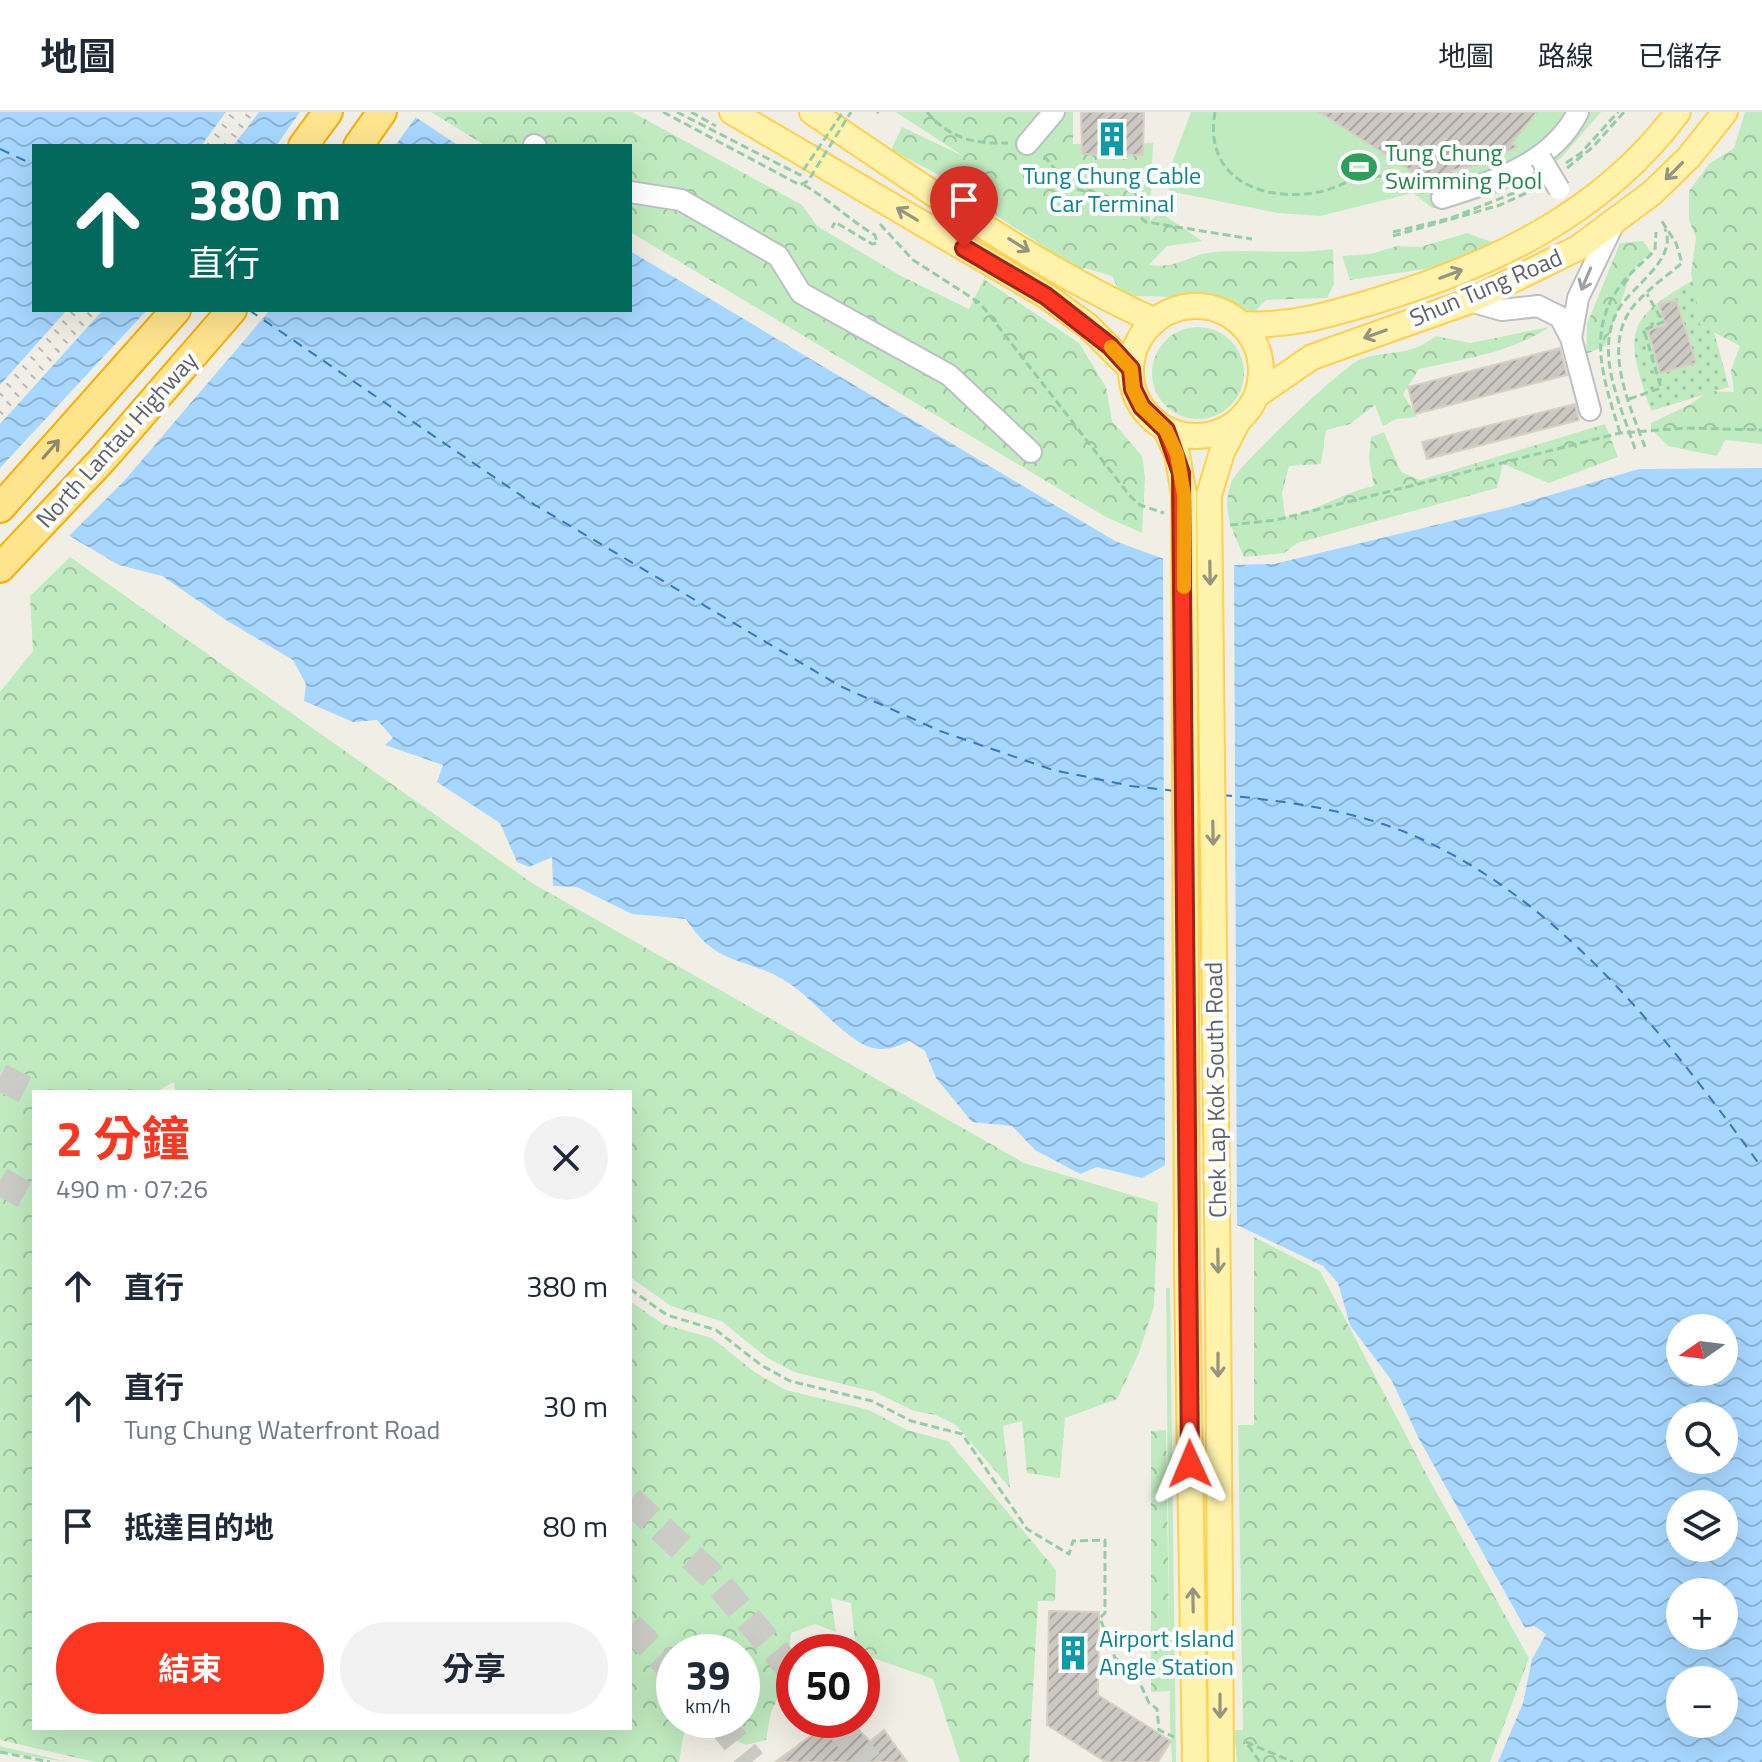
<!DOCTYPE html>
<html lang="zh-TW">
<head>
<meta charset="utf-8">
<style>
  body { margin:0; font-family:"Titillium Web","Noto Sans TC",sans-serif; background:#f2f2f3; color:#1f2937; height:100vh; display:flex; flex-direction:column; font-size:30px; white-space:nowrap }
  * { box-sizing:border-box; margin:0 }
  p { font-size:26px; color:#747a83 }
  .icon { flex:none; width:44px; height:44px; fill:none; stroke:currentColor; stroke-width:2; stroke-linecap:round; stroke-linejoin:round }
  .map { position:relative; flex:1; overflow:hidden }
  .sheet { position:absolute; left:32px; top:978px; width:600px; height:640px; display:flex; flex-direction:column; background:#fff; border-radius:0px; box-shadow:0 8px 32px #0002 }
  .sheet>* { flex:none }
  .hud { position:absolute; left:32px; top:32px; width:600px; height:168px; border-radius:0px; box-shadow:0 8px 32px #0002; background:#00695c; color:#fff; overflow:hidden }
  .needle { width:52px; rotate:256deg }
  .controls { position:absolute; left:1666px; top:1202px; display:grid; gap:16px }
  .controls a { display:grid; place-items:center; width:72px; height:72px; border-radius:50%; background:#fff; box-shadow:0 8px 32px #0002; font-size:40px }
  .speed { position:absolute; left:656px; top:1522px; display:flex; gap:16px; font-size:40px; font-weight:700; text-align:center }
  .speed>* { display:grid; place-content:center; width:104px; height:104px; border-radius:50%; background:#fff; box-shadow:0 8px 32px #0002; line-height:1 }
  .speed small { font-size:20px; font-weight:400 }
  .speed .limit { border:12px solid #d22; background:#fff; color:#111 }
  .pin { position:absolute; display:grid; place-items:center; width:68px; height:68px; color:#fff; margin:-82px -34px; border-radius:50% 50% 50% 0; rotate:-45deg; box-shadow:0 0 8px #0007 }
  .pin .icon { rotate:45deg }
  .me { position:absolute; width:88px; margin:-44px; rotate:359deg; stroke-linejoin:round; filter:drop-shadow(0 0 6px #0008) }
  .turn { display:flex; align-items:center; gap:28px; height:168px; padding:0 24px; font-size:36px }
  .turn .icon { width:104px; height:104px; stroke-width:2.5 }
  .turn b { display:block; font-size:56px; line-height:68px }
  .round { display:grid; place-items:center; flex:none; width:84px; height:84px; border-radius:42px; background:#f2f2f3 }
  .summary { display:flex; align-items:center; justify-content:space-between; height:136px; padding:0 24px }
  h1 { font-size:48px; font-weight:700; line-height:60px; color:#fb3621 }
  .action { display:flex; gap:16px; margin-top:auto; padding:16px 24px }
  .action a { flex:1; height:92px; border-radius:48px; background:#fb3621; color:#fff; font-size:32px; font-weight:700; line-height:92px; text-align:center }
  .action a+a { background:#f2f2f3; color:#1f2937 }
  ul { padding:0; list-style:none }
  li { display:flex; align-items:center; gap:24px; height:120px; padding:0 24px }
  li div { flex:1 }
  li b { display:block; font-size:30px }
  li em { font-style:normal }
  header { display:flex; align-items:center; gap:48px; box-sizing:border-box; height:112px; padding:0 40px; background:#fff; border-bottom:2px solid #e0e1e3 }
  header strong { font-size:38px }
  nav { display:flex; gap:44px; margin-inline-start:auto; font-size:28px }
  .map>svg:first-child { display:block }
  .grass { fill:url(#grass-dots) }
  .forest { fill:url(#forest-crowns); fill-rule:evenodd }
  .pitch { fill:#c0ebc0 }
  .water { fill:url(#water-waves); fill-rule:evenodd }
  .pier { fill:#f1efe5 }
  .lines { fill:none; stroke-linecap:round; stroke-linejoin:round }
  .ferry { stroke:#3877bd; stroke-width:2; stroke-dasharray:10 8; stroke-linecap:butt }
  .building { fill:url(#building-hatch); stroke:#d7d1c3; stroke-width:2 }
  .highway-tunnel { stroke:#ccccc6; stroke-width:28; stroke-dasharray:28 14; stroke-linecap:butt }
  .minor-casing { stroke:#bdbfc5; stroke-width:24 }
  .major-casing { stroke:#ffd150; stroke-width:28 }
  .highway-casing { stroke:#f6ae00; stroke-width:32 }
  .path { stroke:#97cca8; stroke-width:3; stroke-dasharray:8 4; stroke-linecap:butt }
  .minor { stroke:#fff; stroke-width:20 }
  .major { stroke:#fff3ac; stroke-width:24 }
  .highway { stroke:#ffe48e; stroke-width:28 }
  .rail { stroke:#b7b8b9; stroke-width:6; stroke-dasharray:2 10; stroke-linecap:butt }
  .minor-bridge-casing { stroke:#bdbfc5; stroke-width:24; stroke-linecap:butt }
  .major-bridge-casing { stroke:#ffd150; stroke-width:28; stroke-linecap:butt }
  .path-bridge { stroke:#97cca8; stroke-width:3; stroke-dasharray:8 4; stroke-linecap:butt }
  .minor-bridge { stroke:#fff; stroke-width:20 }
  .major-bridge { stroke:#fff3ac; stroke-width:24 }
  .oneway { stroke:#969480 }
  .oneway2 { stroke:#9ea0a4 }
  .oneway3 { stroke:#8e8873 }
  .route-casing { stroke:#a32315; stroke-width:20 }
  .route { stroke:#fb3621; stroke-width:14 }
  .slow { stroke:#f59e0b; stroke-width:14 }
  .labels { text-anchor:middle; stroke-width:8; stroke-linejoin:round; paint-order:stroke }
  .leisure-label { font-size:24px; fill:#27864d; stroke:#fff; text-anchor:start }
  .culture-label { font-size:24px; fill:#0d838f; stroke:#fff }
  .street-label { font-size:24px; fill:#5d6168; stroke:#fff }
</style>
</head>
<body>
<header>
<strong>地圖</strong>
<nav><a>地圖</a><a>路線</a><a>已儲存</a></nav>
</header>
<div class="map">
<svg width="1762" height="1650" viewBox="0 0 1762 1650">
  <defs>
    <pattern id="grass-dots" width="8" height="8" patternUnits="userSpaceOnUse" patternTransform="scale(2)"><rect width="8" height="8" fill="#c0ebc0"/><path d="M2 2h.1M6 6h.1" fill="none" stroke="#9fc2a0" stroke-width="1.8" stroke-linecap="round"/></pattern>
    <pattern id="forest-crowns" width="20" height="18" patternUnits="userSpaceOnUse" patternTransform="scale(2)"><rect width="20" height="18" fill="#c0ebc0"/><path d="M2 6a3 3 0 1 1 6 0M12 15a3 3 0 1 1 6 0" fill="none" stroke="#9fc2a0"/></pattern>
    <pattern id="water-waves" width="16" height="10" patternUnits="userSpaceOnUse" patternTransform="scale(2)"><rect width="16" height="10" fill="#a7d7ff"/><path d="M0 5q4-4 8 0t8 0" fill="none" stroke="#8bb2d2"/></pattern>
    <pattern id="building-hatch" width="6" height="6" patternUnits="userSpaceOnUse" patternTransform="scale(2)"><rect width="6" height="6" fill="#ccc8c2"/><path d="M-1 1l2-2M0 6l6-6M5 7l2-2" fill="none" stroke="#a9a6a1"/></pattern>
  </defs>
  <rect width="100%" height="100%" fill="#f1efe5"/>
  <path class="grass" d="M1699 165 1729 275 1651 299C1624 220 1623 207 1699 165Z"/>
  <path class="forest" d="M431 0H632L802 93 817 114 901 164 969 197 984 167 1079 231 1106 275 1112 309 1142 344 1145 365 1142 421 1106 405 630 120V34H486Z
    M896 0H1073V32L1153 31 1150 109 1160 100 1202 129 1167 134 1149 153C1180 157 1188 142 1215 140 1254 137 1293 143 1333 137L1334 172 1327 186 1266 188 1254 200C1209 183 1169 185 1122 184L1112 164 1085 156 1065 182 1045 160 1039 131 997 104 968 108 945 66 891 38 902 15 963 44Z
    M1745 0H1762V332L1725 328 1717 344 1668 334 1651 317V311L1691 292 1709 279 1734 280 1731 258 1740 234 1700 213 1691 161 1696 126 1689 108V79L1709 52 1734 36Z
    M1467 121 1500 133 1439 155 1350 168 1342 144 1370 142 1397 134 1420 135Z
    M1643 129 1651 140 1632 159 1605 234 1586 242 1587 212 1620 131Z
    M1549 215C1511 241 1463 247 1419 257L1403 282 1417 305 1396 307 1383 314 1375 293 1350 312 1326 318 1321 352 1289 354 1282 381 1285 405C1317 400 1342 380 1374 374L1369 347 1371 325 1384 320 1401 360 1420 368 1605 312 1618 345 1549 371 1503 352 1497 376 1297 431 1284 441 1244 445C1233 419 1220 397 1232 369 1237 355 1345 252 1361 247 1392 237 1407 246 1436 224L1470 231Z
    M1152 261a46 46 0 1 1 92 0a46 46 0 1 1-92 0Z
    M70 445 532 771 1024 1051 1158 1091 1154 1194 1139 1241 1117 1287 1065 1306 1060 1366 1027 1361 1022 1309 1003 1314 1010 1376 956 1313 936 1303 914 1299 875 1280 794 1260 766 1245 721 1209 671 1194 630 1165V980H175L174 970 155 980H34V1616H630V1189L663 1212 712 1226 756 1261 786 1278 869 1298 907 1318 948 1329 1056 1458 1055 1489H1038L1029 1650H960L933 1567 856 1540 851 1491 831 1486 836 1520 815 1512 791 1521 787 1566 771 1600 766 1628 746 1633 709 1617 684 1620 679 1650H95L0 1628V580L33 539 30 484ZM674 1540H742V1608H674Z
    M1254 1125 1320 1159 1430 1369 1529 1546 1490 1650H1237L1234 1618H1243L1238 1313H1254Z
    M1166 1318 1170 1579 1151 1580V1319Z"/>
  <path class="pitch" d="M1191 0H1601L1561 46 1501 81 1445 96H1432L1413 81 1320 104 1278 101 1169 79V59Z
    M1166 1176H1170L1176 1650H1172L1170 1612Z
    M0 1634 68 1650 0 1640Z"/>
  <path class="water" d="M0 0H408L459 34H34V198H630V139L1115 429 1164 447 1234 453 1274 452 1506 396 1639 357 1762 356V1650H1498L1523 1591 1532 1547 1546 1522 1534 1514 1525 1516 1419 1327 1392 1269 1350 1213 1338 1171 1323 1154 1237 1113 1173 1049 1142 1066 1097 1055 1080 1062 1035 1038 1012 1014 972 1010 936 966 925 939 910 929C895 935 885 940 869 935 845 926 814 889 793 874 752 844 718 858 686 807L632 802 577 775 553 774 552 745 529 755 517 750 500 711 437 670 443 653 385 633 393 626 377 608 353 610 304 589 306 572 293 548 226 508 162 464 119 453 0 383ZM1680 1216H1724V1260H1680ZM1680 1304H1724V1348H1680ZM1680 1392H1724V1436H1680ZM1680 1480H1724V1524H1680ZM1680 1568H1724V1612H1680Z"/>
  <path class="pier" d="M226 0H259L233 34H201Z
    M300 0H415L418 2 395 34H276Z
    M67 198H103L0 312V273Z
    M147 198H270L124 369 66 427 0 387V356Z
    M1163 443 1234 449 1237 1117 1172 1054 1165 1058Z"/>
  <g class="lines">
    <path class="ferry" d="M0 37 34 53
      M249 198 535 393 840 574 940 619 1053 658 1131 674 1176 679
      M1222 683C1285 689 1346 697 1405 720 1557 782 1669 927 1762 1056"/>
  </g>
  <path class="building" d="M1081 0H1144L1143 43 1082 42Z
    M1319 0H1537L1512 31 1517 35 1485 51 1451 59 1457 68 1436 75Z
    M1676 188 1696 251 1660 261 1648 218 1665 213 1659 192Z
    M1560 236 1567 263 1415 302 1408 275Z
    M1575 292 1579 308 1427 347 1422 330Z
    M1049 1499 1099 1500 1098 1583 1171 1629 1158 1650H1106L1047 1613Z
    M833 1608H848L870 1629 884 1618 907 1650H775Z"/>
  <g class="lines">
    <path class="highway-tunnel" d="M0 965 34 982
      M0 1069 34 1088
      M630 1388 712 1464 794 1561
      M630 1514 674 1559
      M718 1608 752 1650
      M833 1608 869 1650"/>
    <g class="minor-casing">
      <path id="minor" d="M1027 32 1054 0
        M534 33 536 34
        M630 80 681 88 778 144 801 181 949 263 1031 340
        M1442 86C1493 70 1553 51 1578 0
        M1470 189 1502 198 1538 194 1560 205 1571 226 1590 298
        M1571 226 1578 186 1613 113"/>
    </g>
    <g class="major-casing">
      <path id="major" d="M732 0 1046 184 1088 214 1131 257
        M812 0C921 73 1035 155 1155 209
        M1131 259a65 65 0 1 1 130 0a65 65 0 1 1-130 0Z
        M1241 212C1289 215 1328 203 1372 190 1491 154 1603 102 1678 0
        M1257 283 1312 245 1470 189 1578 136 1652 81 1689 45 1725 0
        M1166 318 1177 342 1184 383
        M1209 383 1222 340 1237 311
        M1187 1162 1195 1650
        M1218 1185 1221 1650"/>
    </g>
    <g class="highway-casing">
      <path id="highway" d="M303 34 328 0
        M358 34 382 0
        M0 396 176 198
        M0 456 102 348 232 198"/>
    </g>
    <path class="path" d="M691 0 716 14
      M877 0 879 1
      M927 0C950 27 974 32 1008 31
      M1215 0C1203 66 1261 91 1319 80 1337 77 1353 64 1371 64 1390 63 1407 72 1423 81
      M1044 44 1071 76 1119 87 1146 110 1252 127
      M1566 51 1581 41 1618 0
      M1567 56 1593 35 1624 0
      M804 73C830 88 849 108 875 123L877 131 872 132 835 110 832 116
      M880 112 913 148 980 191 1130 384 1140 393 1164 401
      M1393 120 1451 106 1529 75
      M1393 124 1500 93 1537 76
      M1629 287 1661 276 1644 218 1663 210 1647 182
      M1620 321C1604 268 1584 217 1624 169 1634 157 1645 149 1655 138L1656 120
      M1645 335C1629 291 1598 228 1639 188 1652 174 1668 163 1682 151L1676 131 1661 108
      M1635 337C1621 293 1594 242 1618 198 1632 174 1678 147 1665 117
      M1230 413 1276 408 1620 321 1687 316 1762 318
      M630 1177 667 1203 716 1218 761 1253 790 1269 872 1289 911 1309 962 1322 1027 1417 1069 1442 1073 1429 1105 1428V1501L1100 1506 1115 1546 1127 1554 1131 1551 1149 1591 1157 1597 1159 1618 1174 1625
      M1246 1630 1293 1650
      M1248 1633 1260 1650
      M0 1640 50 1650"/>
    <use href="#minor" class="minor"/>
    <use href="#major" class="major"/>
    <use href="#highway" class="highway"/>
    <path class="rail" d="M209 34 235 0
      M226 34 251 0
      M0 283 76 198
      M0 301 94 198"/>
    <g class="minor-bridge-casing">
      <path id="minor-bridge" d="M1541 47 1559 77"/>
    </g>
    <g class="major-bridge-casing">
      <path id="major-bridge" d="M1184 383 1187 1162
        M1209 383 1218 1185"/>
    </g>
    <path class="path-bridge" d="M663 0 800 73 808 69 851 0
      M677 0 800 63 843 0"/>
    <use href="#minor-bridge" class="minor-bridge"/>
    <use href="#major-bridge" class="major-bridge"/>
  </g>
  <defs><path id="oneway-shaft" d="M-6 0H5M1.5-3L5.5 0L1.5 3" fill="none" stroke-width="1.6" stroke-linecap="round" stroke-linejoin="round" transform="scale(2)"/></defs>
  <g class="oneway">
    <use href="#oneway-shaft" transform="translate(1674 59) rotate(135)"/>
    <use href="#oneway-shaft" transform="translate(907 102) rotate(-149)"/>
    <use href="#oneway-shaft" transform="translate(1019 133) rotate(32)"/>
    <use href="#oneway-shaft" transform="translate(1451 162) rotate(-21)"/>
    <use href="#oneway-shaft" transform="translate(1375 222) rotate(160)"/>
    <use href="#oneway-shaft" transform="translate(1210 461) rotate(89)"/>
    <use href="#oneway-shaft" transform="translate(1213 721) rotate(89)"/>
    <use href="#oneway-shaft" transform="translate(1218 1149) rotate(89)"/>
    <use href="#oneway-shaft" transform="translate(1218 1253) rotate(90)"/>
    <use href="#oneway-shaft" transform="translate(1193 1488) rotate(-91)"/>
    <use href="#oneway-shaft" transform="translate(1220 1594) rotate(90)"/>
  </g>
  <use class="oneway2" href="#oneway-shaft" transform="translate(1586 167) rotate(113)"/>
  <use class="oneway3" href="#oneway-shaft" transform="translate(51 337) rotate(-49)"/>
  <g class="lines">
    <g class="route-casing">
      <path id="route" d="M964 136 1046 184 1110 234 1131 257 1133 277 1142 295 1166 318 1181 361 1190 1352"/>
    </g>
    <use href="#route" class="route"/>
    <path class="slow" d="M1111 235 1131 257 1133 277 1142 295 1166 318 1177 342 1184 383V475"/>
  </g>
  <defs>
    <g id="building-bare" transform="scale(2.76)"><path d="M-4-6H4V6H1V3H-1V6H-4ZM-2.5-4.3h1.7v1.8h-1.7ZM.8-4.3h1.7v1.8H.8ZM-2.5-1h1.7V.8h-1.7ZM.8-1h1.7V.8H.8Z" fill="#0f9aa8" stroke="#fff" stroke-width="2.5" paint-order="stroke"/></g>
    <g id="stadium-bare" transform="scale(2.76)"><path d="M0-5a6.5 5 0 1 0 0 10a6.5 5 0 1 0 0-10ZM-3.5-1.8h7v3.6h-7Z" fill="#2e9e5b" stroke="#fff" stroke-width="2.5" paint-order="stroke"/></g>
  </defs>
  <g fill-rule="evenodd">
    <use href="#building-bare" x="1112" y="27"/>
    <use href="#stadium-bare" x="1359" y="55"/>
    <use href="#building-bare" x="1073" y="1541"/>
  </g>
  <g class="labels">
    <g class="leisure-label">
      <text x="1385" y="49">Tung Chung<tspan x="1385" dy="28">Swimming Pool</tspan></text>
    </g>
    <g class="culture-label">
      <text x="1112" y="72">Tung Chung Cable<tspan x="1112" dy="28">Car Terminal</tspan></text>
      <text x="1099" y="1535" text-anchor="start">Airport Island<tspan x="1099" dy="28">Angle Station</tspan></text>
    </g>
    <g class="street-label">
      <text transform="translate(1486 176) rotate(-23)" y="8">Shun Tung Road</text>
      <text transform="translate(117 328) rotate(-48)" y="8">North Lantau Highway</text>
      <text transform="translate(1216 978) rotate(-91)" y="8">Chek Lap Kok South Road</text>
    </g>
  </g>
</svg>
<div class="controls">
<a><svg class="needle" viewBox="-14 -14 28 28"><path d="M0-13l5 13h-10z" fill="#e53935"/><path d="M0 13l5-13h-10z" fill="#747a83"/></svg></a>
<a><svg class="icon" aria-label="search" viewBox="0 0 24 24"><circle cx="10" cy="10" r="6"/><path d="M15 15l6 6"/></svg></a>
<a><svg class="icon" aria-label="layers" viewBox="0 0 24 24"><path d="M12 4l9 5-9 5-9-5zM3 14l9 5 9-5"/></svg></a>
<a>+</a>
<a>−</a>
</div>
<div class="speed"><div>39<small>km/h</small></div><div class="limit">50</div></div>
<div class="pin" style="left:964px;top:136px;background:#d93025"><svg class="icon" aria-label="arrive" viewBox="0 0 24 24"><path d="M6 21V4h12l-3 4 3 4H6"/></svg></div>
<svg class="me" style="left:1190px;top:1352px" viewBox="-20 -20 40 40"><path d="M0-17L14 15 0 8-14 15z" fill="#fb3621" stroke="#fff" stroke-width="4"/></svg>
<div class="hud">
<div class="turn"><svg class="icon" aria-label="ahead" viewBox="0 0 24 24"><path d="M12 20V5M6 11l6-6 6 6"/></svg><div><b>380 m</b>直行</div></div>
</div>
<section class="sheet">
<div class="summary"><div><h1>2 分鐘</h1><p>490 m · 07:26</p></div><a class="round"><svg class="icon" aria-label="close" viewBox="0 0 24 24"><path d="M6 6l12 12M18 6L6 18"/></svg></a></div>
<ul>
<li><svg class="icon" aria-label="ahead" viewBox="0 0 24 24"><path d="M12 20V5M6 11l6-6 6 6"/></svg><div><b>直行</b></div><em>380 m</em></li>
<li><svg class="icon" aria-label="ahead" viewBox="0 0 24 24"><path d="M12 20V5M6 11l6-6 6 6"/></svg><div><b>直行</b><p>Tung Chung Waterfront Road</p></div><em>30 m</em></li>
<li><svg class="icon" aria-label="arrive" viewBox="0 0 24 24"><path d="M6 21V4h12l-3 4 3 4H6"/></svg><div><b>抵達目的地</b></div><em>80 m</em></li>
</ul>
<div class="action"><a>結束</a><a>分享</a></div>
</section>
</div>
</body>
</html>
